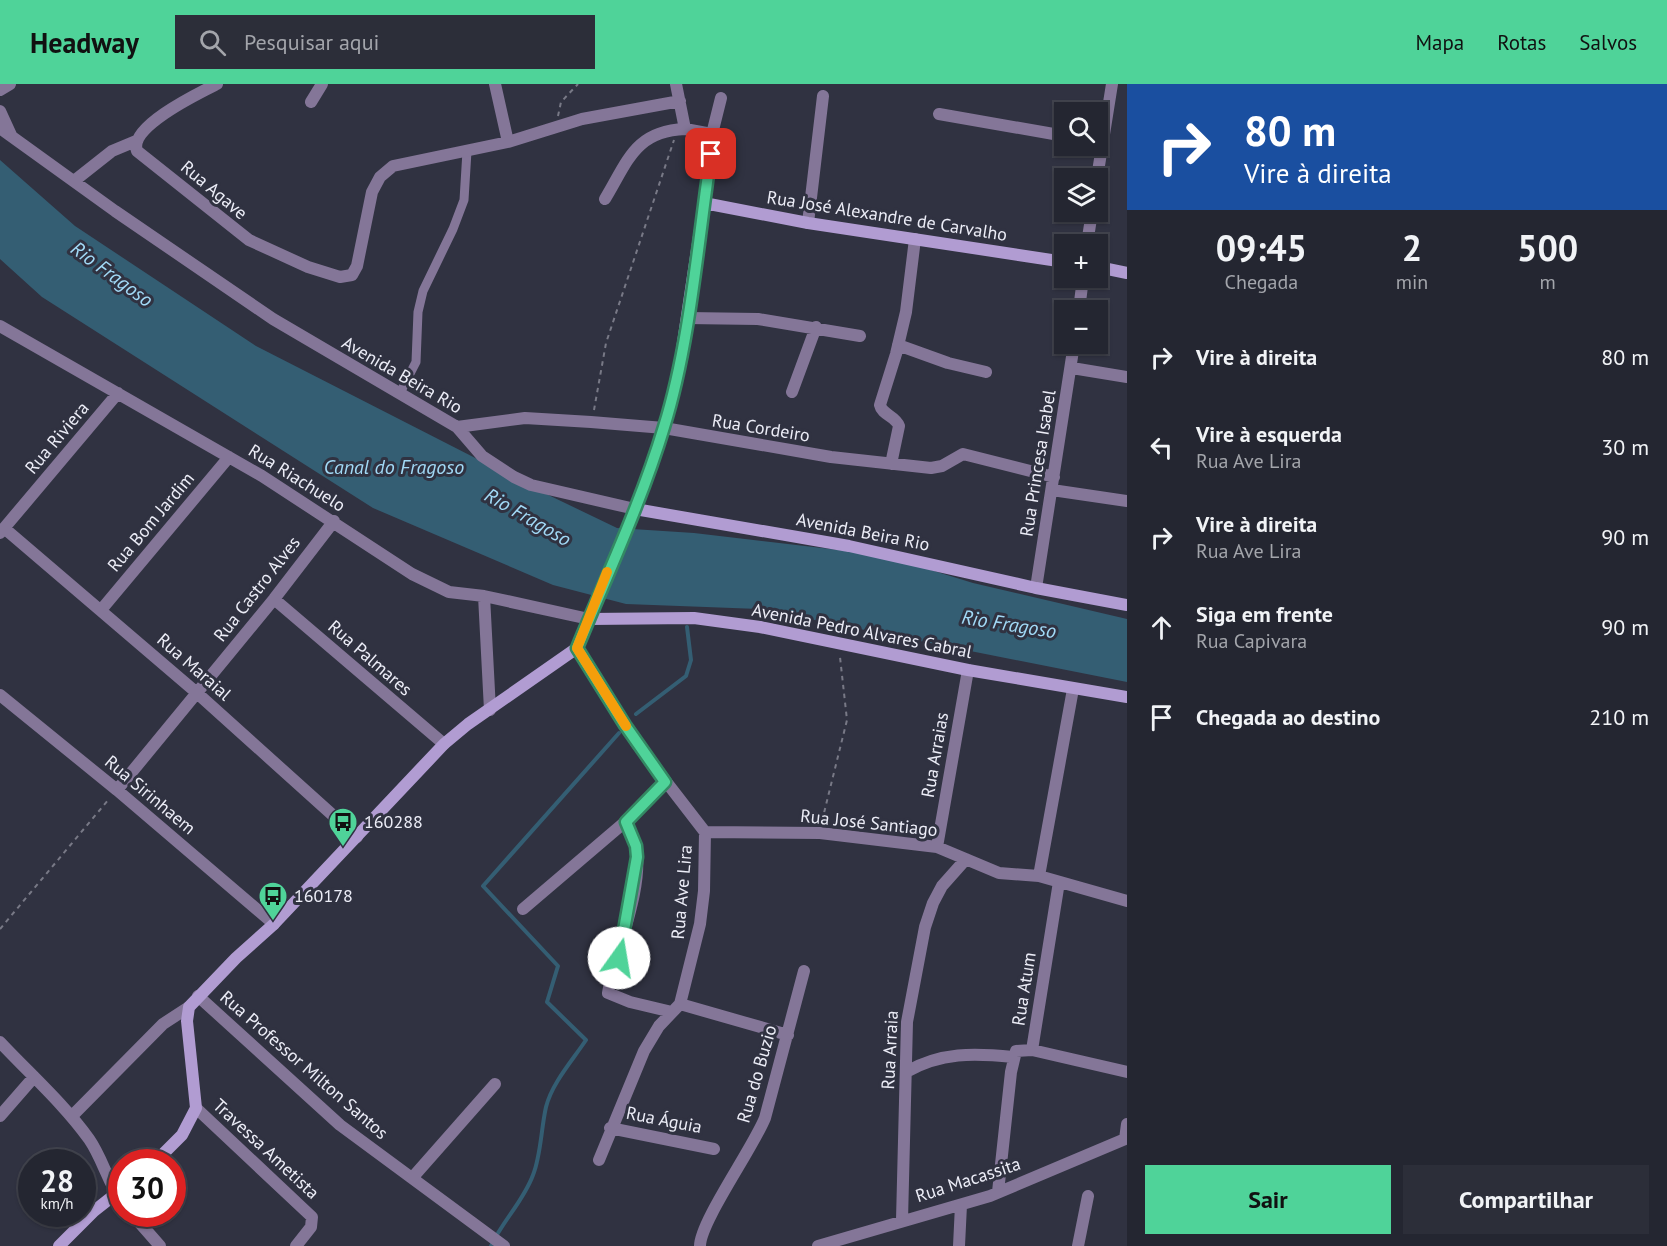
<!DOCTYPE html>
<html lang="pt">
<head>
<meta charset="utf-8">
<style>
  body { margin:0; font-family:"PT Sans",sans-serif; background:#2c2e39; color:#f1f3f6; height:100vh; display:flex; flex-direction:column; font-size:22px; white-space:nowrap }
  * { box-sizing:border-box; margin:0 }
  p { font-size:20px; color:#a3a5ab }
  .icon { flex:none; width:33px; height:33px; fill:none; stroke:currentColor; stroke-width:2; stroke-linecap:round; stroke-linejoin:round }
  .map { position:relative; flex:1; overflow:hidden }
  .panel { display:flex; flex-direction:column; background:#242631; width:540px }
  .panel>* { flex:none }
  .hud { background:#1a4fa0; color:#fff; overflow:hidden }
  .fabs { position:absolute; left:1054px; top:18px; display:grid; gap:12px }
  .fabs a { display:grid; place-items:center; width:54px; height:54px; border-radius:0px; background:#242631; box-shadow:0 2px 4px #0004,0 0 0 2px #41434d; font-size:30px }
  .speed { position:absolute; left:18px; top:1065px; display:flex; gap:12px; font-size:30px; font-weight:700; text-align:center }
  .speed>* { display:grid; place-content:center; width:78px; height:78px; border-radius:50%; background:#242631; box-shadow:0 2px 4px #0004,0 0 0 2px #41434d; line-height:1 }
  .speed small { font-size:15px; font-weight:400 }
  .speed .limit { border:9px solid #d22; background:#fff; color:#111 }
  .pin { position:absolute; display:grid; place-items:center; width:51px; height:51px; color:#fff; margin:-26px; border-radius:12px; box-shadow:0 3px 9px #0006 }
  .me { position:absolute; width:66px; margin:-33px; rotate:13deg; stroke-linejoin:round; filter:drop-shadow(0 0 4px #0008) }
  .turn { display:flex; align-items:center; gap:21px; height:126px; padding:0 18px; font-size:27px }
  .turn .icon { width:78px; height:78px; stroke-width:2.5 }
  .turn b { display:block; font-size:42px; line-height:51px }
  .eta { display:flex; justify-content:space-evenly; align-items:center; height:102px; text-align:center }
  .eta b { font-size:36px; font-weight:700; line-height:42px }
  .button { display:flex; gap:12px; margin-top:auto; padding:12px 18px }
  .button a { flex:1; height:69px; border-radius:0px; background:#4fd399; color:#111; font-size:24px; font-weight:700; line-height:69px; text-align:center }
  .button a+a { background:#2c2e39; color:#f1f3f6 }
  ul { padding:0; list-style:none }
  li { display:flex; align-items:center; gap:18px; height:90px; padding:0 18px }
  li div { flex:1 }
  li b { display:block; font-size:22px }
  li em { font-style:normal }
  header { display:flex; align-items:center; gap:36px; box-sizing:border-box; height:84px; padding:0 30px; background:#4fd399; color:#111 }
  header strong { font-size:28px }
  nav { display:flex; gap:33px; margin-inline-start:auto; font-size:21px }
  .search { width:420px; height:54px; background:#2c2e39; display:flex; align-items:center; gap:15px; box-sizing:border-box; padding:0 21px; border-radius:0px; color:#a3a5ab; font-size:22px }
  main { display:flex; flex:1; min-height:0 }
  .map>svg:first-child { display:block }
  .water { fill:#345e73 }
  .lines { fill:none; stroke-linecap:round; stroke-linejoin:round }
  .stream { stroke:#345e73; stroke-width:4 }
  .path { stroke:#787986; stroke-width:2; stroke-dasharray:4.5 4.5; stroke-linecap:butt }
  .pedestrian { stroke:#847698; stroke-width:9 }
  .minor { stroke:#847698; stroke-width:12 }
  .tertiary { stroke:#847698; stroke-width:12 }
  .secondary { stroke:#b19cd2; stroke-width:12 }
  .route-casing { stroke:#338963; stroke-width:15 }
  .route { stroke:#4fd399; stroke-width:10 }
  .slow { stroke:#f59e0b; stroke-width:10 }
  .labels { text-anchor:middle; stroke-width:6; stroke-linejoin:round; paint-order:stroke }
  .street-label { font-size:18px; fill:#ecedf7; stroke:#303241 }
  .poi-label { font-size:18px; fill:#ecedf7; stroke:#303241; text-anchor:start }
  .water-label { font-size:20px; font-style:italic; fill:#a1d9f6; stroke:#303241 }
</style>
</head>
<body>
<header>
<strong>Headway</strong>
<div class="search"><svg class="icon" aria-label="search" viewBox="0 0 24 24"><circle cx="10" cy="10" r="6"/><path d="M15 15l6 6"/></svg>Pesquisar aqui</div>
<nav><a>Mapa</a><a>Rotas</a><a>Salvos</a></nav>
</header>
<main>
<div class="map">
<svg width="1127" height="1162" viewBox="0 0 1127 1162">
  <rect width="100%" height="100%" fill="#303241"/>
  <path class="water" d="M0 76 75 142 256 262 538 406 617 444 694 449 882 471 973 499 1127 535V598L759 525 626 520 553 501 373 424 42 213 0 175Z"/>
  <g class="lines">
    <path class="stream" d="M636 630 686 592 691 576 687 543
      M491 1162C503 1136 523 1118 533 1091 541 1071 541 1045 546 1023 552 999 572 977 586 956L547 918 558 882 483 802 619 649"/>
    <path class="path" d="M558 32 561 18 578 0
      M594 326 606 259 674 56
      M822 737 847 636 840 573
      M0 845 109 715"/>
    <path class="pedestrian" d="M400 309 416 278 418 228 423 207 453 145 464 116 467 67"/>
    <path class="minor" d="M217 0C199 9 128 43 137 67L249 156 308 183 340 193 352 191 357 182 372 108 380 93 393 82 508 58 582 35 680 17
      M495 0 508 58
      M676 0 685 45 712 50 704 119
      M0 6 10 0
      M311 18 322 0
      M0 27 11 51
      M939 30 1065 52
      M0 44 115 127 273 235 457 343 482 372 514 393 531 401 635 425
      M712 50 721 14
      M74 97 112 67 136 57
      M605 115C628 77 635 47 685 45
      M808 139 823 12
      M1079 226 1083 194
      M687 234 758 235 860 252
      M0 242 262 392 412 490 449 508 484 512 589 535
      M898 261 948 279 986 288
      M1072 284 1127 293
      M792 308 816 243
      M457 343 525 334 591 338 664 344 831 373 931 384 942 382 963 370 1054 393
      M891 380 899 342C896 332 882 331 880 321L896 270 906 228 915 155
      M1052 406 1127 417
      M4 444 197 609 357 753
      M0 449 118 309
      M1036 504 1074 260
      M484 512 490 626
      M274 515 444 660
      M101 526 229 373
      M577 564 637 660 705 748 704 807 700 840 680 920 659 942 644 967 599 1076
      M0 611 117 706 274 840
      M117 706 274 515 334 437
      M625 738C629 746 635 755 636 763 644 805 615 868 608 909L630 918 672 928
      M705 748 820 749 937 763 999 789 1039 792 1127 817
      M937 763 968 586
      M1039 792 1073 605
      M523 825 625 738 665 698
      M198 912 340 1041 504 1162
      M680 920 788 951
      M0 958C30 990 63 1019 89 1055 103 1075 108 1100 122 1117
      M1032 966 1059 798
      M906 988C941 968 974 969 1013 973
      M196 1024 312 1133 311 1143 296 1162
      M0 1032 34 993
      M72 1032 163 940 189 923
      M610 1044 714 1065
      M413 1093 495 1000
      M998 1108 1011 988 1016 967 1032 966 1127 988
      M132 1130 160 1162
      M902 1136 907 938 925 843 933 819 942 802 966 775
      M700 1162C700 1138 753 1064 765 1034L804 887
      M818 1162 990 1112 1125 1055 1127 1040
      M959 1162 961 1121
      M1078 1162 1088 1112"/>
    <path class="tertiary" d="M1097 94 1112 0
      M1087 160 1092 128"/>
    <path class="secondary" d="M1098 183 1127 189
      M635 425 849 462 1036 504 1127 521
      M589 535 694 534 760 543 968 586 1127 613
      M155 1078 182 1051 196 1024 187 937 189 923 236 874 274 840 444 660 468 640 577 564 635 425 664 344 679 285 704 119 808 139 1065 178
      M59 1162 94 1127 122 1105"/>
  </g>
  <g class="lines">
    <g class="route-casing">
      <path id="route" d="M619 874 637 773 636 762 626 738 665 698 625 641 577 564C607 491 641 419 664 343 690 260 698 157 711 70"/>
    </g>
    <use href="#route" class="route"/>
    <path class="slow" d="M607 488 577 564 626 642"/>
  </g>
  <defs>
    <g id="bus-pin" transform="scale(1.5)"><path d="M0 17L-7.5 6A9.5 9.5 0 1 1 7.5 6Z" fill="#4fd399" stroke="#303241"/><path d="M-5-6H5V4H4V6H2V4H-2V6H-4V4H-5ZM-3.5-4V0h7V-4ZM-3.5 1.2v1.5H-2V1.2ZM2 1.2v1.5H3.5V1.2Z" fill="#111"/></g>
  </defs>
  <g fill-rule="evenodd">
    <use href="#bus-pin" x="343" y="738"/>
    <use href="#bus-pin" x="273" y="812"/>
  </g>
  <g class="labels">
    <g class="street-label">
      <text transform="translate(214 106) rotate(40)" y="6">Rua Agave</text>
      <text transform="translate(887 132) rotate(9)" y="6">Rua José Alexandre de Carvalho</text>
      <text transform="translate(402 291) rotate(30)" y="6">Avenida Beira Rio</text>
      <text transform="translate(761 344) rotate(9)" y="6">Rua Cordeiro</text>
      <text transform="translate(57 354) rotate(-50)" y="6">Rua Riviera</text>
      <text transform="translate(1038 379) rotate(-81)" y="6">Rua Princesa Isabel</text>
      <text transform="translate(297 394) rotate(32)" y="6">Rua Riachuelo</text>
      <text transform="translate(151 438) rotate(-50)" y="6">Rua Bom Jardim</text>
      <text transform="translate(863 448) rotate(11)" y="6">Avenida Beira Rio</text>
      <text transform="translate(257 505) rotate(-52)" y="6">Rua Castro Alves</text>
      <text transform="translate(862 547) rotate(11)" y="6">Avenida Pedro Alvares Cabral</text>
      <text transform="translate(370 574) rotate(41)" y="6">Rua Palmares</text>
      <text transform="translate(194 583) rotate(41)" y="6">Rua Maraial</text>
      <text transform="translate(935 671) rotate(-80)" y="6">Rua Arraias</text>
      <text transform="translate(150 711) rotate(40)" y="6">Rua Sirinhaem</text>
      <text transform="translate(869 739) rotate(6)" y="6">Rua José Santiago</text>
      <text transform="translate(682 808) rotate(-85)" y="6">Rua Ave Lira</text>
      <text transform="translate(1024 905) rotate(-81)" y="6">Rua Atum</text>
      <text transform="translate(890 966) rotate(-87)" y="6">Rua Arraia</text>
      <text transform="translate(304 981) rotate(41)" y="6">Rua Professor Milton Santos</text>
      <text transform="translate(757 990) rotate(-74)" y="6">Rua do Buzio</text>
      <text transform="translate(664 1036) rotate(11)" y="6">Rua Águia</text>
      <text transform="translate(266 1065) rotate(43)" y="6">Travessa Ametista</text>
      <text transform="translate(968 1096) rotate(-18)" y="6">Rua Macassita</text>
    </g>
    <g class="poi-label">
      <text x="364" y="744">160288</text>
      <text x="294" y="818">160178</text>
    </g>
    <g class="water-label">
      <text transform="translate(112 190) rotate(36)" y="7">Rio Fragoso</text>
      <text x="394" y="390">Canal do Fragoso</text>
      <text transform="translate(528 433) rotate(30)" y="7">Rio Fragoso</text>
      <text transform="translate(1009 540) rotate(9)" y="7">Rio Fragoso</text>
    </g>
  </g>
</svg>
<div class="fabs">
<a><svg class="icon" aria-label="search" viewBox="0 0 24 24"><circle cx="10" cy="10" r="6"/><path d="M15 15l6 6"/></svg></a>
<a><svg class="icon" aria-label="layers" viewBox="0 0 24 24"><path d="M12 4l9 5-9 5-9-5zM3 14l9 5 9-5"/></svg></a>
<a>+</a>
<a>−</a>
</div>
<div class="speed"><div>28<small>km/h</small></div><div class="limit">30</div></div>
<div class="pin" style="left:711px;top:70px;background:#d93025"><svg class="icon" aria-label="arrive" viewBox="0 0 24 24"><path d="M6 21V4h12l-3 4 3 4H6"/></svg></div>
<svg class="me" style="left:619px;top:874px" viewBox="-20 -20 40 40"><circle r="19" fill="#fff"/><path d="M0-13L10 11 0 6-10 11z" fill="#4fd399"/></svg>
</div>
<section class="panel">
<div class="hud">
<div class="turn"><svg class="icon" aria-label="right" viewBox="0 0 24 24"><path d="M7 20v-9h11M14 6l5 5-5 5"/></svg><div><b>80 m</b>Vire à direita</div></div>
</div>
<div class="eta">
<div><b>09:45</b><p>Chegada</p></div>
<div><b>2</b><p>min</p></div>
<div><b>500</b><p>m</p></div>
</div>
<ul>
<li><svg class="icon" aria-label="right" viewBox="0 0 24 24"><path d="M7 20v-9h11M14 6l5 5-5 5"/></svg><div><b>Vire à direita</b></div><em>80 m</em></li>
<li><svg class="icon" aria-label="left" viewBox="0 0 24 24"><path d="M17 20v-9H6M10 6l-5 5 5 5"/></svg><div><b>Vire à esquerda</b><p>Rua Ave Lira</p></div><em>30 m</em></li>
<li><svg class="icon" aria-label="right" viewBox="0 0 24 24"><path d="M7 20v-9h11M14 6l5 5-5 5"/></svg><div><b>Vire à direita</b><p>Rua Ave Lira</p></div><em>90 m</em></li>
<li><svg class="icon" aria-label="ahead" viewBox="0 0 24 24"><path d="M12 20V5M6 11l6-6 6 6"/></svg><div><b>Siga em frente</b><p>Rua Capivara</p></div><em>90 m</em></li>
<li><svg class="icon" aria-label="arrive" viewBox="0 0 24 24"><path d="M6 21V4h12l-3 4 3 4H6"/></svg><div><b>Chegada ao destino</b></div><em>210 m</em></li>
</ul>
<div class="button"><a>Sair</a><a>Compartilhar</a></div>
</section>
</main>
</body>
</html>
